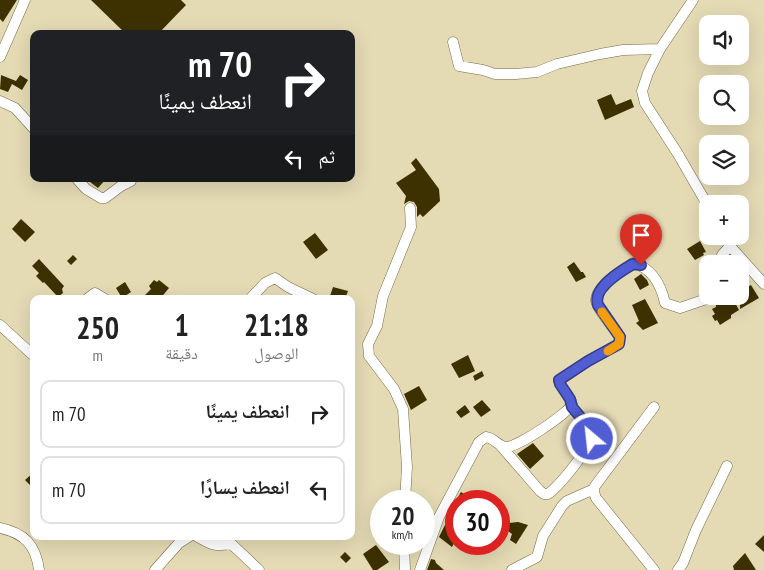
<!DOCTYPE html>
<html lang="ar">
<head>
<meta charset="utf-8">
<style>
  body { margin:0; font-family:"PT Sans Narrow","Noto Naskh Arabic",sans-serif; background:#f2f2f2; color:#222; direction:rtl; height:100vh; display:flex; flex-direction:column; font-size:19px; white-space:nowrap }
  * { box-sizing:border-box; margin:0 }
  p { font-size:16px; color:#767676 }
  .icon { flex:none; width:28px; height:28px; fill:none; stroke:currentColor; stroke-width:2; stroke-linecap:round; stroke-linejoin:round }
  .map { position:relative; flex:1; overflow:hidden; direction:ltr }
  .side { position:absolute; left:30px; top:295px; width:325px; height:245px; display:flex; flex-direction:column; background:#fff; border-radius:10px; box-shadow:0 5px 20px #0002; direction:rtl }
  .side>* { flex:none }
  .top-card { position:absolute; left:30px; top:30px; width:325px; height:152px; border-radius:10px; box-shadow:0 5px 20px #0002; direction:rtl; background:#202124; color:#fff; overflow:hidden }
  .tools { position:absolute; left:699px; top:15px; display:grid; gap:10px }
  .tools a { display:grid; place-items:center; width:50px; height:50px; border-radius:10px; background:#fff; box-shadow:0 5px 20px #0002; font-size:25px }
  .speed { position:absolute; left:370px; top:490px; display:flex; gap:10px; font-size:25px; font-weight:700; text-align:center }
  .speed>* { display:grid; place-content:center; width:65px; height:65px; border-radius:50%; background:#fff; box-shadow:0 5px 20px #0002; line-height:1 }
  .speed small { font-size:12px; font-weight:400 }
  .speed .limit { border:8px solid #d22; background:#fff; color:#111 }
  .pin { position:absolute; display:grid; place-items:center; width:42px; height:42px; color:#fff; margin:-51px -21px; border-radius:50% 50% 50% 0; rotate:-45deg; box-shadow:0 0 5px #0007 }
  .pin .icon { rotate:45deg }
  .me { position:absolute; width:55px; margin:-28px; rotate:332deg; stroke-linejoin:round; filter:drop-shadow(0 0 4px #0008) }
  .turn { display:flex; align-items:center; gap:18px; height:105px; padding:0 20px; font-size:22px }
  .turn .icon { width:65px; height:65px; stroke-width:2.5 }
  .turn b { display:block; font-size:35px; line-height:42px }
  .then { display:flex; align-items:center; height:48px; padding:0 20px; background:#0003; gap:10px; font-size:19px }
  .eta { display:flex; justify-content:space-evenly; align-items:center; height:85px; text-align:center }
  .eta b { font-size:30px; font-weight:600; line-height:35px }
  ul { padding:0; list-style:none }
  li { display:flex; align-items:center; gap:15px; height:68px; margin:0 10px 8px; padding:0 10px; border:2px solid #e0e0e0; border-radius:10px }
  li div { flex:1 }
  li b { display:block; font-size:19px }
  li em { font-style:normal }
  .map>svg:first-child { display:block }
  .building { fill:#3d3101 }
  .lines { fill:none; stroke-linecap:round; stroke-linejoin:round }
  .minor-casing { stroke:#756b49; stroke-width:11 }
  .minor { stroke:#fff; stroke-width:10 }
  .route-casing { stroke:#343c89; stroke-width:12 }
  .route { stroke:#505dd3; stroke-width:9 }
  .slow { stroke:#f59e0b; stroke-width:9 }
</style>
</head>
<body>
<div class="map">
<svg width="764" height="570" viewBox="0 0 764 570">
  <rect width="100%" height="100%" fill="#e4dab4"/>
  <path class="building" d="M0 0H17L3 22 0 19Z
    M91 0H181L186 5 158 34H126Z
    M1 75 16 81 20 75 28 80 22 90 12 84 8 92 0 89Z
    M611 94 616 105 631 99 634 107 605 120 597 100Z
    M416 158 439 189 440 201 423 217 420 214 417 217V207L414 202 409 201 404 204 406 196 396 183 416 170 411 163Z
    M86 179H106L98 188Z
    M21 219 35 232 25 242 12 229Z
    M315 233 328 250 316 259 303 242Z
    M700 241 706 252 703 253 704 255 695 260 687 249Z
    M73 255 77 259 71 265 67 261Z
    M39 259 64 286 62 289 63 293 58 297 44 282 43 283 36 276 39 273 32 266Z
    M574 262 581 272H583L586 277 576 282 567 267Z
    M708 269V291L701 280 703 278 699 272Z
    M641 274 647 280 649 285 640 290 634 279Z
    M154 280 157 282 159 280 169 288 160 299H147L144 296 151 289 149 286Z
    M125 282 131 292 122 298 116 288Z
    M751 285 759 298 740 309V291Z
    M333 287 348 291 345 299H329Z
    M732 297 739 310 731 315V318L720 325 717 320 715 321 712 316 715 314 712 309 716 307V305Z
    M645 299 658 323 643 330 636 323 639 321 632 305Z
    M468 355 475 371 459 378 451 364Z
    M482 371 484 376 475 381 473 376Z
    M419 386 427 400 411 410 404 394Z
    M482 400 491 410 481 417 473 407Z
    M465 405 470 412 461 418 456 412Z
    M533 443 544 456 530 469 517 454Z
    M34 472V489L25 480Z
    M461 492 467 496 465 501H456Z
    M518 522 528 525 516 544 510 540 512 534 504 528 509 523Z
    M446 523 456 529V539L452 547 439 537Z
    M764 535V552L755 544Z
    M376 545 389 562 377 570H373L363 554Z
    M345 552 351 558 346 563 340 557Z
    M745 553 756 570H734L733 566Z
    M431 559 435 560 436 563 444 570H427Z"/>
  <g class="lines">
    <g class="minor-casing">
      <path id="minor" d="M693 0 660 49 648 73 642 91 645 103 678 154 708 206
        M453 42 459 66 483 70 495 74H516L537 72 557 64 600 54 623 50 660 49
        M0 57 25 0
        M0 101 15 108 34 129
        M77 179 86 189 101 198H105L121 186 131 181
        M724 236 730 246 764 284
        M722 264V255L730 246
        M87 299 95 293 105 299
        M250 299 265 283 275 278 288 287 313 299
        M0 325 34 356
        M654 407 595 486 594 492 596 498 654 570
        M500 445 540 491 544 494H548C558 487 596 443 592 431L572 407
        M405 501 407 467 403 409 394 389 369 356 368 344 377 326 383 296 411 227 410 208
        M0 528C24 533 36 545 39 570
        M196 536C210 544 214 547 231 544
        M223 536 259 570
        M404 544 405 570
        M155 570 179 543 190 536
        M420 570 439 517 479 442 486 437C495 438 498 447 507 447 517 447 568 414 572 404 570 395 561 389 559 381L588 361 619 344 620 337C614 328 598 311 596 301 595 287 622 270 633 263 652 268 661 285 665 303L680 308 715 296
        M512 570 537 557 543 536 562 506 567 501 594 489
        M678 570 683 563 696 530 727 466"/>
    </g>
    <use href="#minor" class="minor"/>
  </g>
  <g class="lines">
    <g class="route-casing">
      <path id="route" d="M592 439 593 435 592 431 572 407 570 399 560 384 559 380 588 361 619 344 620 337 598 305C592 288 621 271 633 264L641 265"/>
    </g>
    <use href="#route" class="route"/>
    <path class="slow" d="M602 312 620 337 619 344 608 351"/>
  </g>
</svg>
<div class="tools">
<a><svg class="icon" aria-label="sound" viewBox="0 0 24 24"><path d="M4 9h4l5-4v14l-5-4H4zM17 9q2 3 0 6"/></svg></a>
<a><svg class="icon" aria-label="search" viewBox="0 0 24 24"><circle cx="10" cy="10" r="6"/><path d="M15 15l6 6"/></svg></a>
<a><svg class="icon" aria-label="layers" viewBox="0 0 24 24"><path d="M12 4l9 5-9 5-9-5zM3 14l9 5 9-5"/></svg></a>
<a>+</a>
<a>−</a>
</div>
<div class="speed"><div>20<small>km/h</small></div><div class="limit">30</div></div>
<div class="pin" style="left:641px;top:265px;background:#d93025"><svg class="icon" aria-label="arrive" viewBox="0 0 24 24"><path d="M6 21V4h12l-3 4 3 4H6"/></svg></div>
<svg class="me" style="left:592px;top:439px" viewBox="-20 -20 40 40"><circle r="17" fill="#505dd3" stroke="#fff" stroke-width="3"/><path d="M0-11L8 9 0 5-8 9z" fill="#fff"/></svg>
<div class="top-card">
<div class="turn"><svg class="icon" aria-label="right" viewBox="0 0 24 24"><path d="M7 20v-9h11M14 6l5 5-5 5"/></svg><div><b>70 m</b>انعطف يمينًا</div></div>
<div class="then">ثم<svg class="icon" aria-label="left" viewBox="0 0 24 24"><path d="M17 20v-9H6M10 6l-5 5 5 5"/></svg></div>
</div>
<section class="side">
<div class="eta">
<div><b>21:18</b><p>الوصول</p></div>
<div><b>1</b><p>دقيقة</p></div>
<div><b>250</b><p>m</p></div>
</div>
<ul>
<li><svg class="icon" aria-label="right" viewBox="0 0 24 24"><path d="M7 20v-9h11M14 6l5 5-5 5"/></svg><div><b>انعطف يمينًا</b></div><em>70 m</em></li>
<li><svg class="icon" aria-label="left" viewBox="0 0 24 24"><path d="M17 20v-9H6M10 6l-5 5 5 5"/></svg><div><b>انعطف يسارًا</b></div><em>70 m</em></li>
</ul>
</section>
</div>
</body>
</html>
